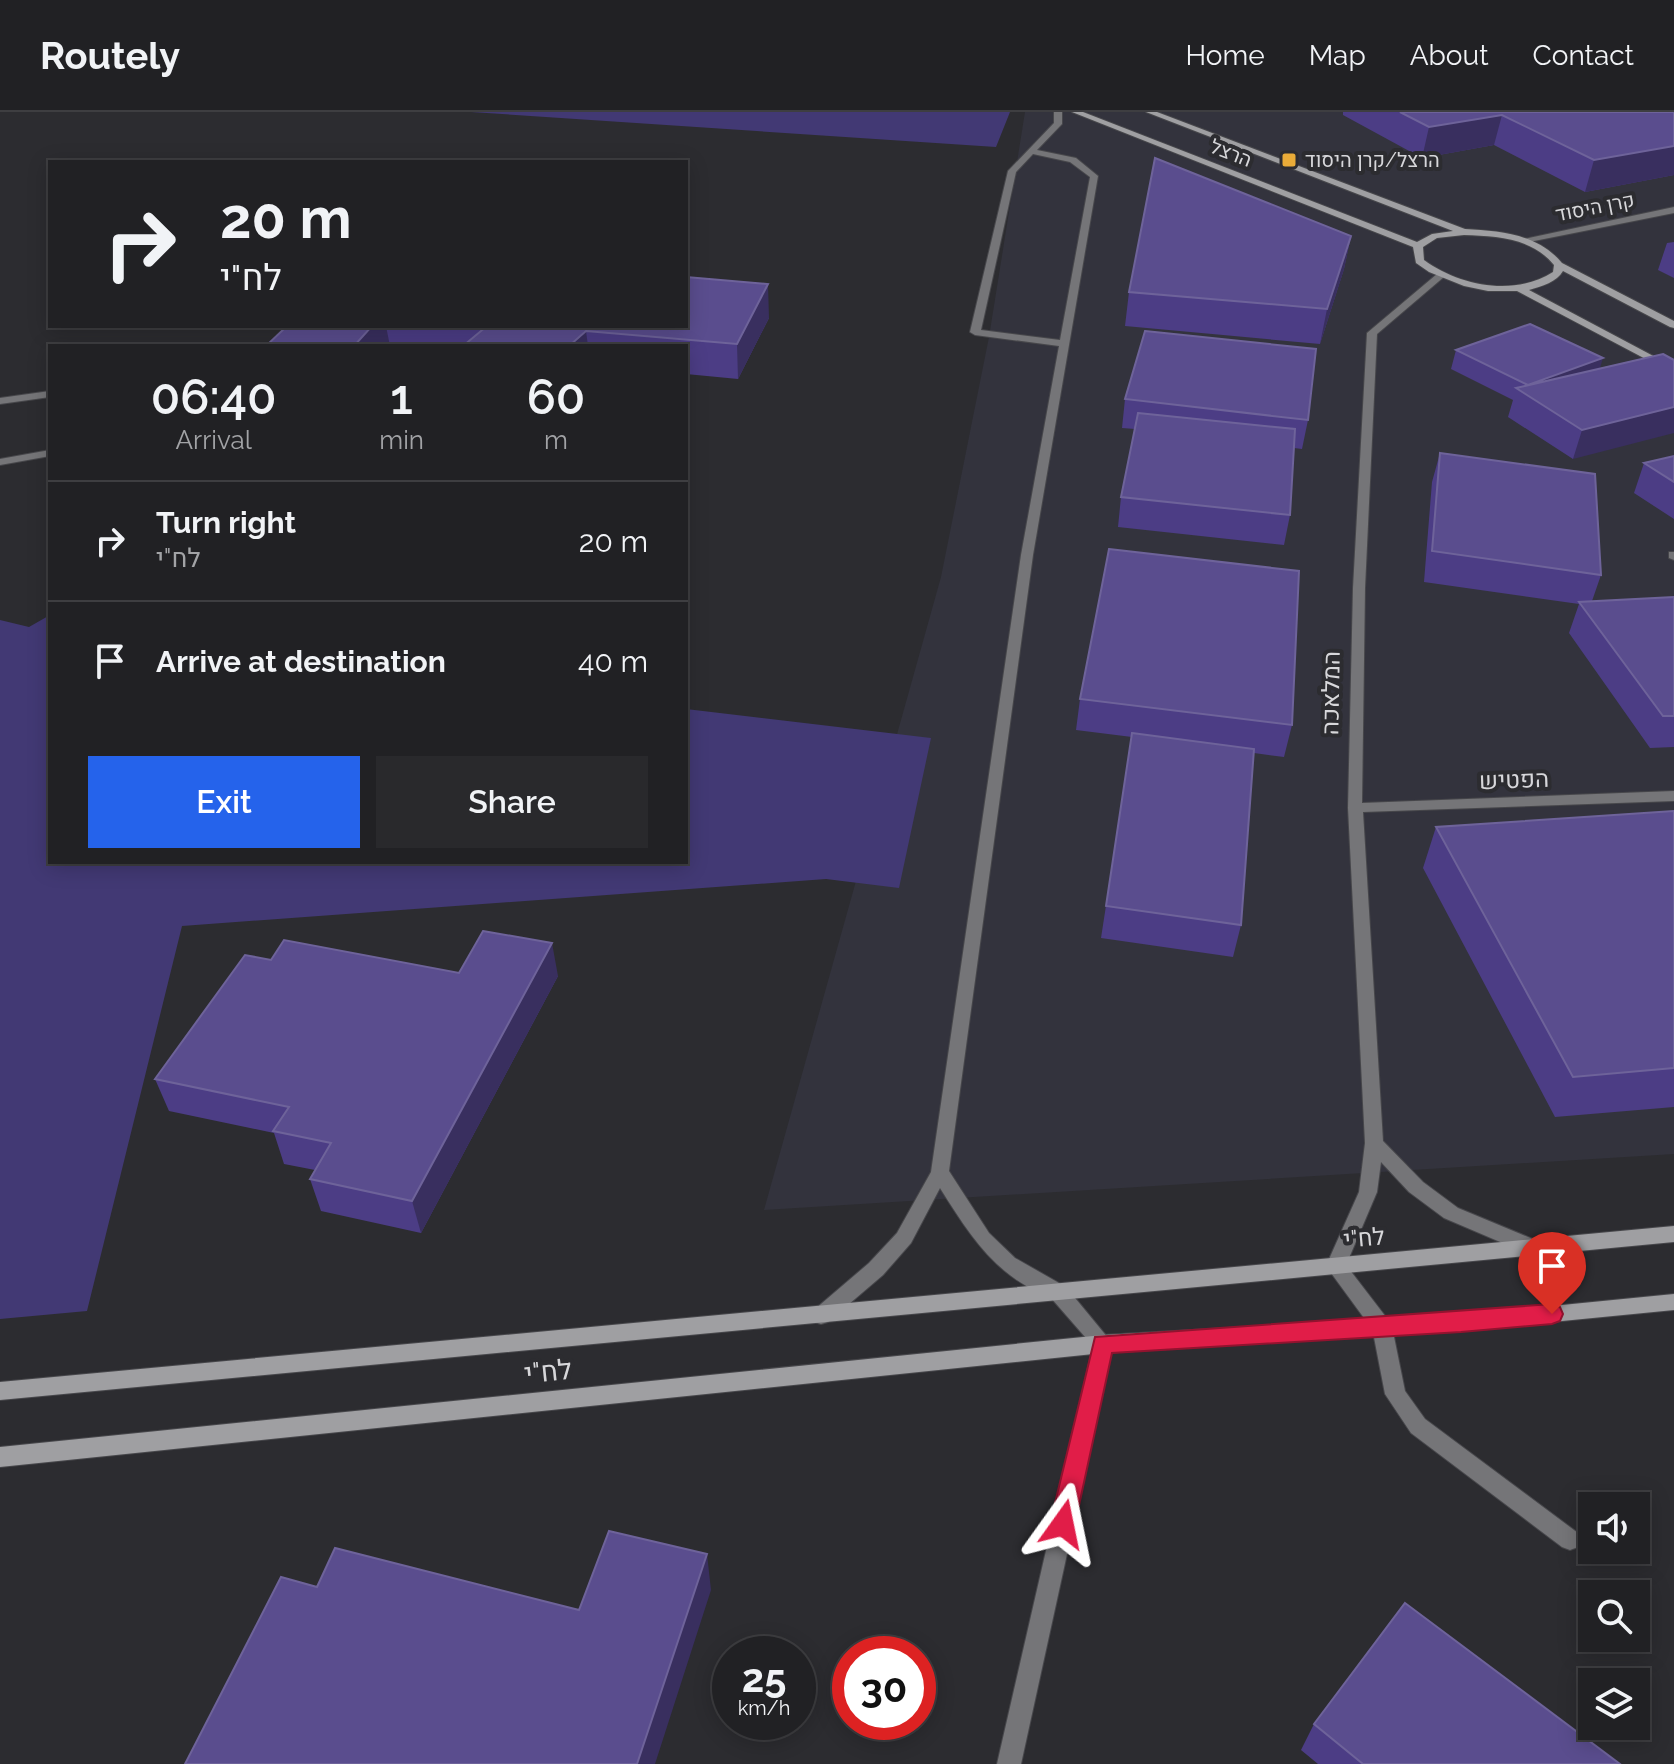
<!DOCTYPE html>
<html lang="en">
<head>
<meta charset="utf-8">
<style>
  body { margin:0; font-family:Raleway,Heebo,sans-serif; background:#29292c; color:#f1f3f6; height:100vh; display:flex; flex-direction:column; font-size:30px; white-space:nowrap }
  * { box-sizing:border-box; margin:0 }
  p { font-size:26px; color:#a2a3a6 }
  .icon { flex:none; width:44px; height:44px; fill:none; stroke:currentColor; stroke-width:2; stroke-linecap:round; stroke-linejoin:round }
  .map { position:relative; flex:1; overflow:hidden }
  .drawer { position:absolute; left:48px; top:232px; width:640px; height:520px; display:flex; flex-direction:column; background:#212124; border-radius:0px; box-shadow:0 4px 20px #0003,0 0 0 2px #3e3e41 }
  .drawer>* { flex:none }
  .hud { position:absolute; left:48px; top:48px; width:640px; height:168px; border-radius:0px; box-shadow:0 4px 20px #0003,0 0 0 2px #3e3e41; background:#212124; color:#f1f3f6; overflow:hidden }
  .controls { position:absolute; left:1578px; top:1380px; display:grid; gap:16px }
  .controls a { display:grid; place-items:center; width:72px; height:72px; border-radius:0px; background:#212124; box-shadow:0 4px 20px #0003,0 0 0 2px #3e3e41; font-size:40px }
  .speed { position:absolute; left:712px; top:1524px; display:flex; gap:16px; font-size:40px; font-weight:700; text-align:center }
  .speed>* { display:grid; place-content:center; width:104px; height:104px; border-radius:50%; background:#212124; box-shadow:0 4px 20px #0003,0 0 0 2px #3e3e41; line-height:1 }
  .speed small { font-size:20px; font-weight:400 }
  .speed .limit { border:12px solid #d22; background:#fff; color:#111 }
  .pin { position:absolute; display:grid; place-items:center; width:68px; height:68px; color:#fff; margin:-82px -34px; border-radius:50% 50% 50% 0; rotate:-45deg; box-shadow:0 0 8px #0007 }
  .pin .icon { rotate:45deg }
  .me { position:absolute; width:88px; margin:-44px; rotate:12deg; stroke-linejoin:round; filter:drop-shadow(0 0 6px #0008) }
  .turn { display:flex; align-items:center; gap:28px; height:168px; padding:0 40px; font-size:36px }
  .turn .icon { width:104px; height:104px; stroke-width:2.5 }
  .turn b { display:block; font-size:56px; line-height:68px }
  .eta { display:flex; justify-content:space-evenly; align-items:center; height:136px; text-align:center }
  .eta b { font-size:48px; font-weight:600; line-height:56px }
  .button { display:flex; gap:16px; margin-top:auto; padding:16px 40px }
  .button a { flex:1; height:92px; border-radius:0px; background:#2563eb; color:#fff; font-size:32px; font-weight:600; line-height:92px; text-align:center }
  .button a+a { background:#29292c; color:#f1f3f6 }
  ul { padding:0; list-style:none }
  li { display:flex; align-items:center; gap:24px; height:120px; padding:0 40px; border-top:2px solid #3e3e41 }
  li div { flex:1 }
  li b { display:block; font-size:30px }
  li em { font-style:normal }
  header { display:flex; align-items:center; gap:48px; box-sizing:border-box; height:112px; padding:0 40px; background:#212124; border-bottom:2px solid #3e3e41 }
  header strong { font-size:38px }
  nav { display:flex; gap:44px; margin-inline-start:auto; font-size:28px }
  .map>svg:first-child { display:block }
  .built { fill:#33333d }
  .green { fill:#423974 }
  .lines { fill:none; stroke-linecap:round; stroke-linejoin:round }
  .lane-casing { stroke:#47474b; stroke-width:2 }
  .street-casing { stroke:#47474b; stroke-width:2 }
  .secondary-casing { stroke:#47474b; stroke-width:2 }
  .lane { fill:#757578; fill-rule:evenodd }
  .street { fill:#757578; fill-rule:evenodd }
  .secondary { fill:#9f9fa2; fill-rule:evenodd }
  .wall { fill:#4c3d85 }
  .shaded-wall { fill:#392f5f }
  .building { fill:#5a4d8e; stroke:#6e639a; stroke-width:2 }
  .route { fill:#e11d48; stroke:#92132f; stroke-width:2 }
  .poi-dot { fill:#e9ab38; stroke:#2c2c30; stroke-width:3 }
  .labels { text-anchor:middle; stroke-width:8; stroke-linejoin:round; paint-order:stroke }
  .far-street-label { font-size:20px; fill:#d7d7da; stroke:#2c2c30 }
  .far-poi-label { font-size:20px; fill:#d7d7da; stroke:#2c2c30; text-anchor:start }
  .street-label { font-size:24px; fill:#d7d7da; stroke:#2c2c30 }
  .near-street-label { font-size:28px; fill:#d7d7da; stroke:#2c2c30 }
</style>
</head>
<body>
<header>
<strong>Routely</strong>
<nav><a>Home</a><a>Map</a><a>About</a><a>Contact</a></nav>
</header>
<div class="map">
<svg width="1674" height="1652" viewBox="0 0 1674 1652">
  <rect width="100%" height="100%" fill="#2c2c30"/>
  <path class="built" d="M1025 0H1674V1042L764 1098 941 465 989 225Z"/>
  <path class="green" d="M471 0H1010L996 35Z
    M50 503V750H686V597L931 626 899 776 826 767 182 814 87 1199 0 1207V508L29 515Z"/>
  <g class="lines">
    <g class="lane-casing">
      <path id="lane" d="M1054 0H1062V12L1037 38 1076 46 1098 64 1033 443 949 1059 989 1121 1015 1146 1066 1175 1069 1181 1066 1187 1059 1189C998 1168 973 1128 940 1076L911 1131 883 1163 828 1210 821 1212 814 1210 811 1204 814 1198 869 1151 897 1121 931 1060 1021 443 1059 234 975 223 970 220 1008 59 1054 11ZM1033 42 1070 50 1090 65 1060 228 981 218 1016 60Z
        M1669 440H1674V448L1669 446Z
        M1382 1207 1389 1209 1392 1215 1405 1279 1425 1307 1578 1421 1581 1428 1578 1435 1570 1438 1562 1435 1411 1321 1385 1282 1372 1215 1375 1209Z"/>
    </g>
    <g class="street-casing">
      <path id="street" d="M1674 95V101L1524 131 1519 128Z
        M1437 162 1445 164 1377 222 1365 476 1362 691 1674 679V689L1363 700 1383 1029 1423 1070 1458 1096 1540 1130 1542 1136 1540 1142 1533 1144 1444 1106 1409 1080 1381 1050 1377 1080 1346 1153 1389 1209 1392 1215 1389 1221 1382 1223 1375 1221 1326 1154 1359 1080 1365 1031 1348 696 1353 476 1367 221Z
        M50 279V285L0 292V286Z
        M50 338V344L0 353V347Z
        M1059 1173 1066 1175 1113 1232 1021 1652H997L1093 1234 1052 1187 1049 1181 1052 1175Z"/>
    </g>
    <g class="secondary-casing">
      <path id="secondary" d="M1072 0H1083L1417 130 1432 122 1453 119 1146 0H1157L1465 117C1501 119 1538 122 1562 151L1674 209V216L1670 215 1563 159C1557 170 1542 174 1529 178L1674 255V262L1517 179H1488L1464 174 1429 160 1416 151 1413 135ZM1464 123C1497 124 1532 126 1554 153L1553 160C1514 185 1460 174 1424 148L1423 135 1437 126Z
        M1674 1114V1130L0 1288V1270Z
        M1674 1182V1198L1461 1219 1103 1241 0 1355V1335L1103 1223 1461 1203Z"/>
    </g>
    <use href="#lane" class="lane"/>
    <use href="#street" class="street"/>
    <use href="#secondary" class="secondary"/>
  </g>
  <path class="wall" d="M1343 0H1674V63L1585 80 1494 33 1422 46 1343 3Z
    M1351 124 1344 157 1320 232 1125 214 1129 180Z
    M1674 130V166L1658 158 1667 131Z
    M769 206 738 267 686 262V234H266L287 214H686Z
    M1456 238 1600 256 1663 242 1573 347 1508 305 1513 288 1451 257Z
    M1125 287 1308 308 1302 337 1294 336 1290 403 1284 433 1118 415 1121 385 1135 317 1122 316Z
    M1440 341 1601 463 1592 489 1674 485V635L1650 636 1569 521 1579 492 1424 470 1432 370Z
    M1674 344V407L1634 381 1644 351Z
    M1080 587 1292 613 1284 645 1254 641 1241 813 1233 845 1101 826 1132 625 1076 618Z
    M1674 699V995L1555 1005 1423 756 1436 715Z
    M271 848 459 861 558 864 421 1121 321 1099 310 1067 315 1058 284 1052 274 1021 169 999 155 967Z
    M1314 1612 1620 1652H1318L1301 1638Z"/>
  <path class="shaded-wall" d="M1502 3 1494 33 1422 46 1429 15Z
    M1674 34V63L1585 80 1594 48Z
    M1351 124 1344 157 1320 232 1327 197Z
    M768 172 769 206 738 267 737 232Z
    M372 214H386L390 234H354Z
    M586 219 588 234H569Z
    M1603 246 1597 266 1528 273Z
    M1674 295V321L1573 347 1582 318Z
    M552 831 558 864 421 1121 412 1089Z
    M707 1442 711 1478 655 1652H637Z"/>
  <path class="building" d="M1400 0H1674V34L1594 48 1502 3 1429 15Z
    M1155 46 1351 124 1327 197 1129 180Z
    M686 165 768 172 737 232 586 219 569 234H463L487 214H686Z
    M1530 212 1603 246 1528 273 1456 238Z
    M287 214H372L354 234H266Z
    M1145 219 1316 237 1308 308 1125 287Z
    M1663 242 1674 248V295L1582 318 1516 276Z
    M1138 301 1295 317 1290 403 1121 385Z
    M1440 341 1595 362 1601 463 1432 439Z
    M1674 344V370L1644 351Z
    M1109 437 1299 459 1292 613 1080 587Z
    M1674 485V604H1663L1579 490Z
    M1132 621 1254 637 1241 813 1106 794Z
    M1674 699V956L1573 965 1436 715Z
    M483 819 552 831 412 1089 310 1067 331 1031 273 1019 289 995 155 967 245 843 271 848 284 828 459 861Z
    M609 1419 707 1442 637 1652H185L281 1465 317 1475 335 1436 579 1498Z
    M1405 1491 1620 1652H1363L1314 1612Z"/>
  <path class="route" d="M1552 1192 1560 1195 1563 1202 1560 1209 1552 1212 1461 1220 1112 1241 1075 1412 1071 1420 1063 1424 1054 1420 1050 1412 1095 1225Z"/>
  <rect class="poi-dot" x="1281" y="40" width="16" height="16" rx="4"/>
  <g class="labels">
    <g class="far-street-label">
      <text transform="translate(1231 41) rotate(21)" y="7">הרצל</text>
      <text transform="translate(1595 95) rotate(-11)" y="7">קרן היסוד</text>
    </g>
    <g class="far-poi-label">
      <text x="1305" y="55">הרצל/קרן היסוד</text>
    </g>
    <g class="street-label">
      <text transform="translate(1331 581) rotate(-89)" y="8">המלאכה</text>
      <text transform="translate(1514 668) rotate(-2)" y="8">הפטיש</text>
      <text transform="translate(1364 1126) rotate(-5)" y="8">לח"י</text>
    </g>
    <g class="near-street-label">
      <text transform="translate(548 1259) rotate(-6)" y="10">לח"י</text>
    </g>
  </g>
</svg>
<div class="controls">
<a><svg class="icon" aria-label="sound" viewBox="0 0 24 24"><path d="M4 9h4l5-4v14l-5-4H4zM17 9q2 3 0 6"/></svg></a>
<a><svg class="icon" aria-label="search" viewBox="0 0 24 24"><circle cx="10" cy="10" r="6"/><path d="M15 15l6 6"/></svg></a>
<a><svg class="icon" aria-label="layers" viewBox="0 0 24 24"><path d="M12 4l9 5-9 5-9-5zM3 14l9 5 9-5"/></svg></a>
</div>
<div class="speed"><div>25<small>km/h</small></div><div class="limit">30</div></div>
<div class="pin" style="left:1552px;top:1202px;background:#d93025"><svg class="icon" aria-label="arrive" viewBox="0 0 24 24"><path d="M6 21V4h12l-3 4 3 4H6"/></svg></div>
<svg class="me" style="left:1063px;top:1412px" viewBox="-20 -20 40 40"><path d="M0-17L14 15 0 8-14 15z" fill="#e11d48" stroke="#fff" stroke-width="4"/></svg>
<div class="hud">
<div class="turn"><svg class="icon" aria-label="right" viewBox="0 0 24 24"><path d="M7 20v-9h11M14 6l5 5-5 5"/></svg><div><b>20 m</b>לח&quot;י</div></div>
</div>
<section class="drawer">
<div class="eta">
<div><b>06:40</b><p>Arrival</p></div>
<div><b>1</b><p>min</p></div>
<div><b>60</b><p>m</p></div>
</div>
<ul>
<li><svg class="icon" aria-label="right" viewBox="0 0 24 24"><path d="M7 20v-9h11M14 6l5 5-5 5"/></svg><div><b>Turn right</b><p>לח&quot;י</p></div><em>20 m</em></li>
<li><svg class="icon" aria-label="arrive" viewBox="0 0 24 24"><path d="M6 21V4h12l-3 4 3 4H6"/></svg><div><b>Arrive at destination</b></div><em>40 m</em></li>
</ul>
<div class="button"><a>Exit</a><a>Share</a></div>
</section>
</div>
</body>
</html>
